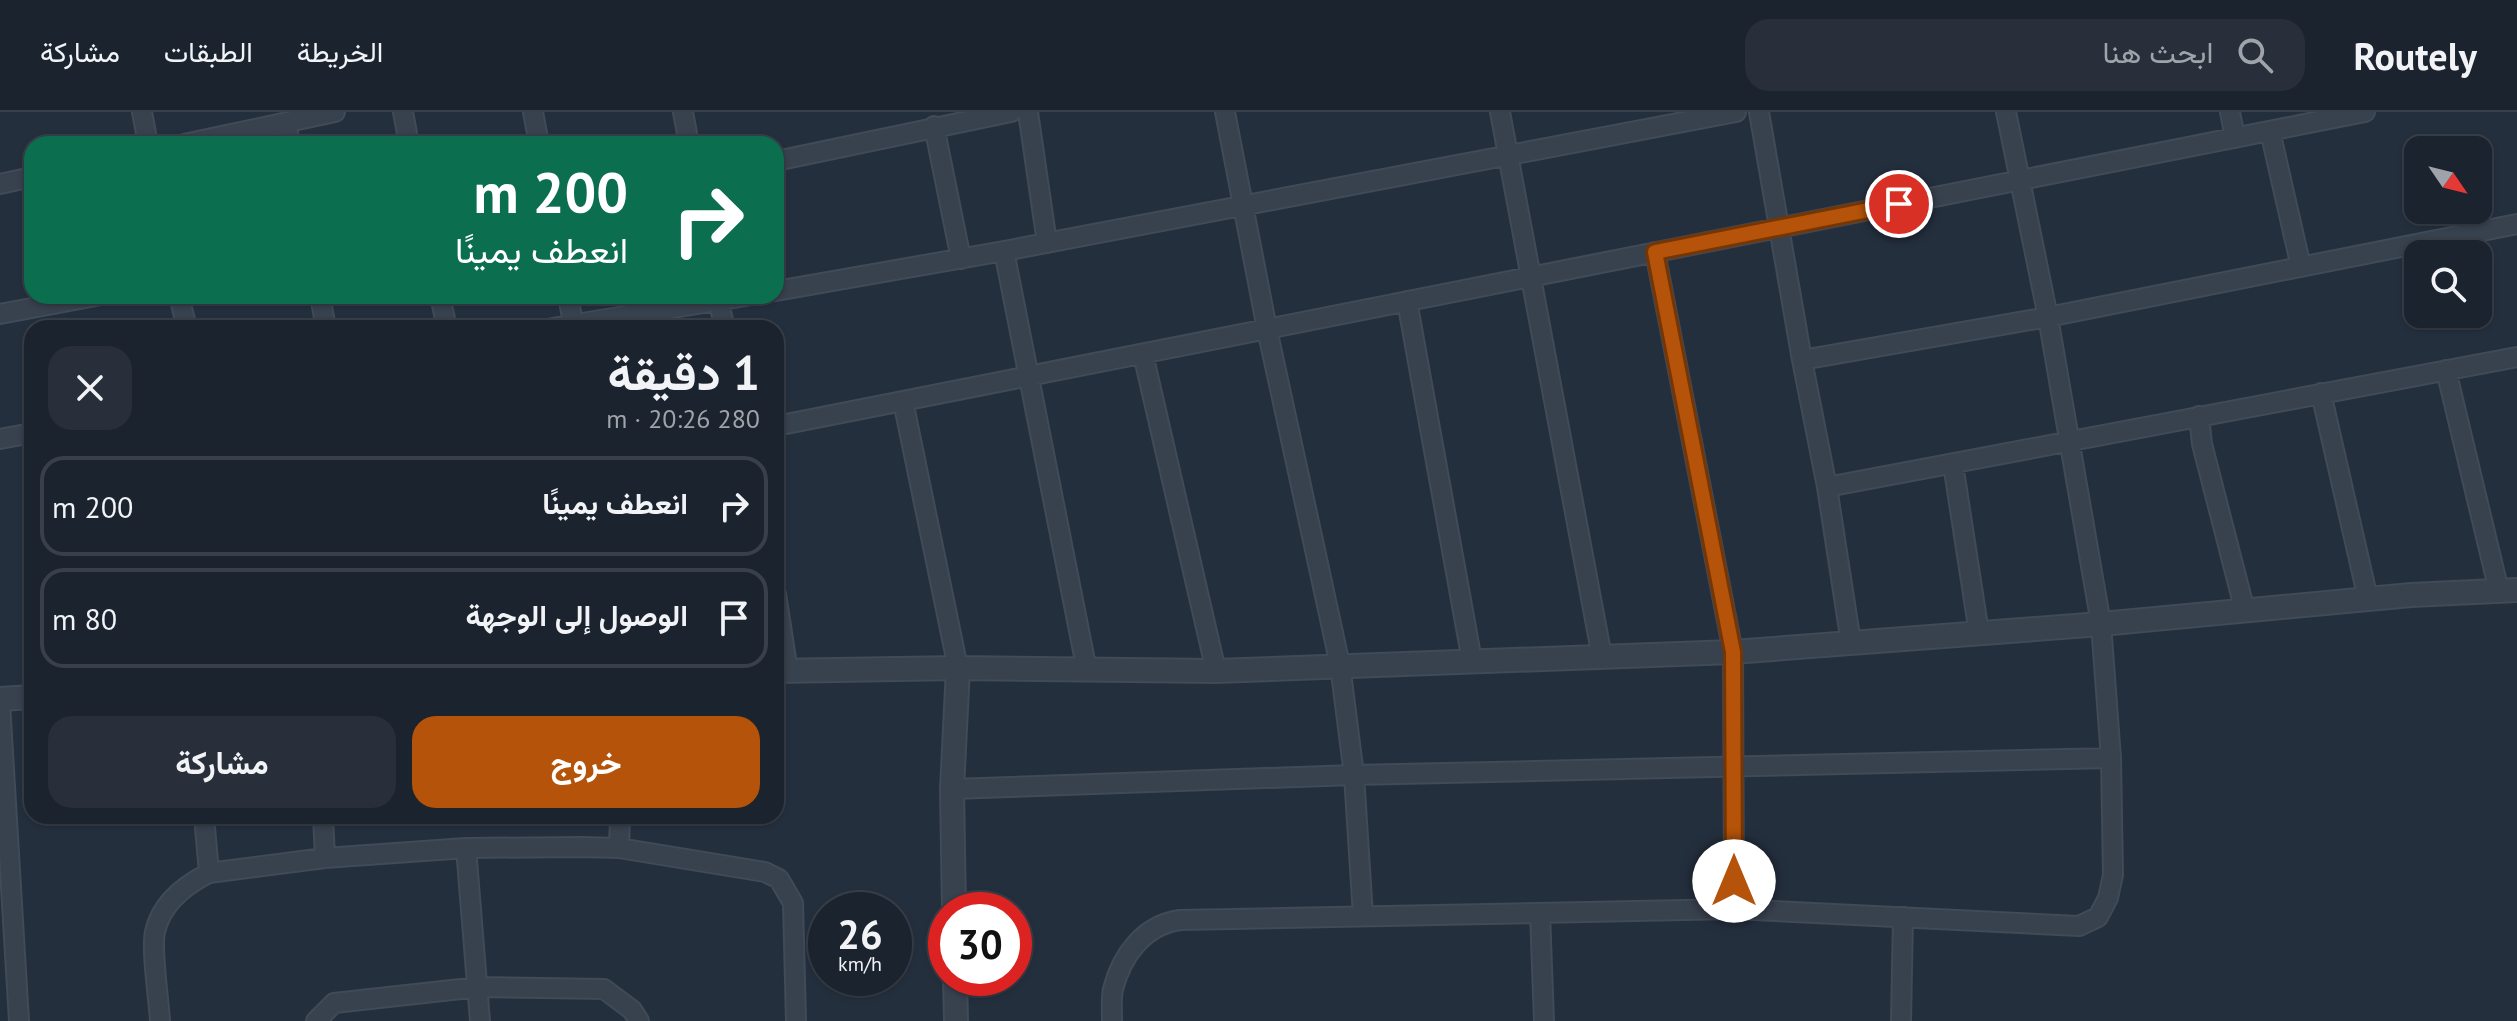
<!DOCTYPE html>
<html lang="ar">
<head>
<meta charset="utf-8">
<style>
  body { margin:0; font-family:"PT Sans",Vazirmatn,sans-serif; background:#282f3a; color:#f1f3f6; direction:rtl; height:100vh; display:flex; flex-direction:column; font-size:30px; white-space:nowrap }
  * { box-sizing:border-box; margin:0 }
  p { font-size:26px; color:#a0a4aa }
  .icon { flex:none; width:44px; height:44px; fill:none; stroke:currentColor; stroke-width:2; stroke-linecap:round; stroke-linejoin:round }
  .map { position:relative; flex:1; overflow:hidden; direction:ltr }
  .drawer { position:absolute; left:24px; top:208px; width:760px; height:504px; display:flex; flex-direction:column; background:#1b232e; border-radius:24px; box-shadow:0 2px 6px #0004,0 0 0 2px #39404a; direction:rtl }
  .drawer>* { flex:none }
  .guide { position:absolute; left:24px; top:24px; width:760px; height:168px; border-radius:24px; box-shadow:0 2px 6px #0004,0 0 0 2px #39404a; direction:rtl; background:#0b6e4f; color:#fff; overflow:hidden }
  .needle { width:52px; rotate:125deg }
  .tools { position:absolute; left:2404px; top:24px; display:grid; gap:16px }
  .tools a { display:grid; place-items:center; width:88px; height:88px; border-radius:16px; background:#1b232e; box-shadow:0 2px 6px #0004,0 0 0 2px #39404a; font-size:40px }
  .speed { position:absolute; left:808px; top:780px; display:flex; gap:16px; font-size:40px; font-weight:700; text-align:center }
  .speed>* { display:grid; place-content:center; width:104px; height:104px; border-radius:50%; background:#1b232e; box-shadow:0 2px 6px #0004,0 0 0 2px #39404a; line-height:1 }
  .speed small { font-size:20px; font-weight:400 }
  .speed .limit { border:12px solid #d22; background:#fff; color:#111 }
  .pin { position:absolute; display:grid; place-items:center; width:68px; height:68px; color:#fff; margin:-34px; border:4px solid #fff; border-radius:50%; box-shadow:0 2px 8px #0007 }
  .me { position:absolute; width:88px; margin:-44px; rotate:0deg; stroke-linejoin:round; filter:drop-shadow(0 0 6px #0008) }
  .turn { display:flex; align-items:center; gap:28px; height:168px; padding:0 24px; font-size:36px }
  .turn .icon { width:104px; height:104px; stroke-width:2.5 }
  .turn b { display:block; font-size:56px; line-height:68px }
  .round { display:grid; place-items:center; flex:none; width:84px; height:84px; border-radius:24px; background:#282f3a }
  .head { display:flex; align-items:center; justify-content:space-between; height:136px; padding:0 24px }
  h1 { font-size:48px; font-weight:700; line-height:60px }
  .action { display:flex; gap:16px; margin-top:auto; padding:16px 24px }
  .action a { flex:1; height:92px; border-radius:24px; background:#b45309; color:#fff; font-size:32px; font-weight:700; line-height:92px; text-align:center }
  .action a+a { background:#282f3a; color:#f1f3f6 }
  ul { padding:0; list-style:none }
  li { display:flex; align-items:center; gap:24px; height:100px; margin:0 16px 12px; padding:0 8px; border:4px solid #39404a; border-radius:24px }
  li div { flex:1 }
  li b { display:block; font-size:30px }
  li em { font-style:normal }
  header { display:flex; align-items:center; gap:48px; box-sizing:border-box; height:112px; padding:0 40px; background:#1b232e; border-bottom:2px solid #39404a }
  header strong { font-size:38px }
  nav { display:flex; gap:44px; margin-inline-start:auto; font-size:28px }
  .search { width:560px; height:72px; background:#282f3a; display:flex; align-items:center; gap:20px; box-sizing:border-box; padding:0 28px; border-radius:24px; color:#a0a4aa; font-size:30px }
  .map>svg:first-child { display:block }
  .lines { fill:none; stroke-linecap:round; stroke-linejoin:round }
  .minor-casing { stroke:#414a57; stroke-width:22 }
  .tertiary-casing { stroke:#414a57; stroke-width:26 }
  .minor { stroke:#38414e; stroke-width:18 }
  .tertiary { stroke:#38414e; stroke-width:22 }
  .route-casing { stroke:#753606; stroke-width:20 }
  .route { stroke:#b45309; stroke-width:14 }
</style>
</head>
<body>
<header>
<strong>Routely</strong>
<div class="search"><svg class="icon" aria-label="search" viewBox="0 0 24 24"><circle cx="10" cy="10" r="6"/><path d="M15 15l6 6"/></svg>ابحث هنا</div>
<nav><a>الخريطة</a><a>الطبقات</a><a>مشاركة</a></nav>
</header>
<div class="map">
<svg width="2517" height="909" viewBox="0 0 2517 909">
  <rect width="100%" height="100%" fill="#242f3e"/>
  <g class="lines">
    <g class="minor-casing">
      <path id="minor" d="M142 0 148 32
        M403 0 409 32
        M533 0 539 32
        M683 0 689 32
        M1028 0 1047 131
        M1225 0 1267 217 1340 553 1354 663 1363 804
        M1500 0 1602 545
        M1759 0 1802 248 1827 375 1851 531
        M2230 0 2235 26
        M286 10 290 32
        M934 14 961 147
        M2270 19 2301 155
        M184 32 335 0
        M776 49 1011 0
        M0 72 32 65
        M1004 139 1087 559
        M1655 140 1733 540 1734 797
        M776 179 1004 139 1736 0
        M179 184 187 216
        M320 184 326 216
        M440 184 447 216
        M568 184 574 216
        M717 184 725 216
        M1407 189 1472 549
        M0 202 96 184
        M552 216 746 184
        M1143 242 1216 559
        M1802 248 2048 205 2517 112
        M2446 258 2499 479
        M2321 281 2368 487
        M903 289 958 556
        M2199 304 2202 332 2245 499
        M776 314 2365 0
        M0 327 32 321
        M1953 352 1979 521
        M1827 375 2517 245
        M776 482 788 560
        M0 591 19 909
        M952 677 1354 663 2111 646
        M204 704 209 761
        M323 704 325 746
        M466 736 480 909
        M619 736 620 704
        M1540 801 1544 909
        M160 909C159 889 151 837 155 820 161 792 185 773 209 761L325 746 466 736 580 735 619 736 765 760 779 767 793 791 796 909
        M316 909 334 891 479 875 604 877 632 898 639 909
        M1112 909C1112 899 1111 887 1113 877 1122 843 1144 813 1180 808L1734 797 2079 814 2098 805 2108 786 2113 763 2111 646 2101 512 2048 205 2006 0
        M1901 909 1903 805"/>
    </g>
    <g class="tertiary-casing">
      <path id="tertiary" d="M776 559 958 556 1216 559 1733 540 2101 512 2411 483 2517 478
        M0 587 32 585
        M954 798 952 677 958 556
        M955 866 956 909"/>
    </g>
    <use href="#minor" class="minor"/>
    <use href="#tertiary" class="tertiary"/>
  </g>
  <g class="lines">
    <g class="route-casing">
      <path id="route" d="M1734 769 1733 540 1655 140 1899 92"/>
    </g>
    <use href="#route" class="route"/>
  </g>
</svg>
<div class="tools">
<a><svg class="needle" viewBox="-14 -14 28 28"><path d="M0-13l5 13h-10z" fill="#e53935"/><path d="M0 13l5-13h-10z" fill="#a0a4aa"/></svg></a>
<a><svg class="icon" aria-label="search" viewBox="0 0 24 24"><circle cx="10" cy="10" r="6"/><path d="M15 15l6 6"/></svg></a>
</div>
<div class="speed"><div>26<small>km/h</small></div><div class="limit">30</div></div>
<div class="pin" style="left:1899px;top:92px;background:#d93025"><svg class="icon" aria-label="arrive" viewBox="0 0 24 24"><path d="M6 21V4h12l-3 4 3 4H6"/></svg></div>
<svg class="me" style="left:1734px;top:769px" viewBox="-20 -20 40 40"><circle r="19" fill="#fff"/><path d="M0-13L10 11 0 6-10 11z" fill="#b45309"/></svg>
<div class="guide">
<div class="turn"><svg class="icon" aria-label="right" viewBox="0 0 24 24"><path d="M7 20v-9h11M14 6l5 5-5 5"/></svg><div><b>200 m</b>انعطف يمينًا</div></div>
</div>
<section class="drawer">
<div class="head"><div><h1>1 دقيقة</h1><p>280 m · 20:26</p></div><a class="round"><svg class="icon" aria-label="close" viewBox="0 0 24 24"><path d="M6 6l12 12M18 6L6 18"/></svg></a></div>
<ul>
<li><svg class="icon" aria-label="right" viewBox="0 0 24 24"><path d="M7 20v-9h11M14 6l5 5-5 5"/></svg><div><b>انعطف يمينًا</b></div><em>200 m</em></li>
<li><svg class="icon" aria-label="arrive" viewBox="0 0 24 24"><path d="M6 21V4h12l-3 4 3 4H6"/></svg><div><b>الوصول إلى الوجهة</b></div><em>80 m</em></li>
</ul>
<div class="action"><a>خروج</a><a>مشاركة</a></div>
</section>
</div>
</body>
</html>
